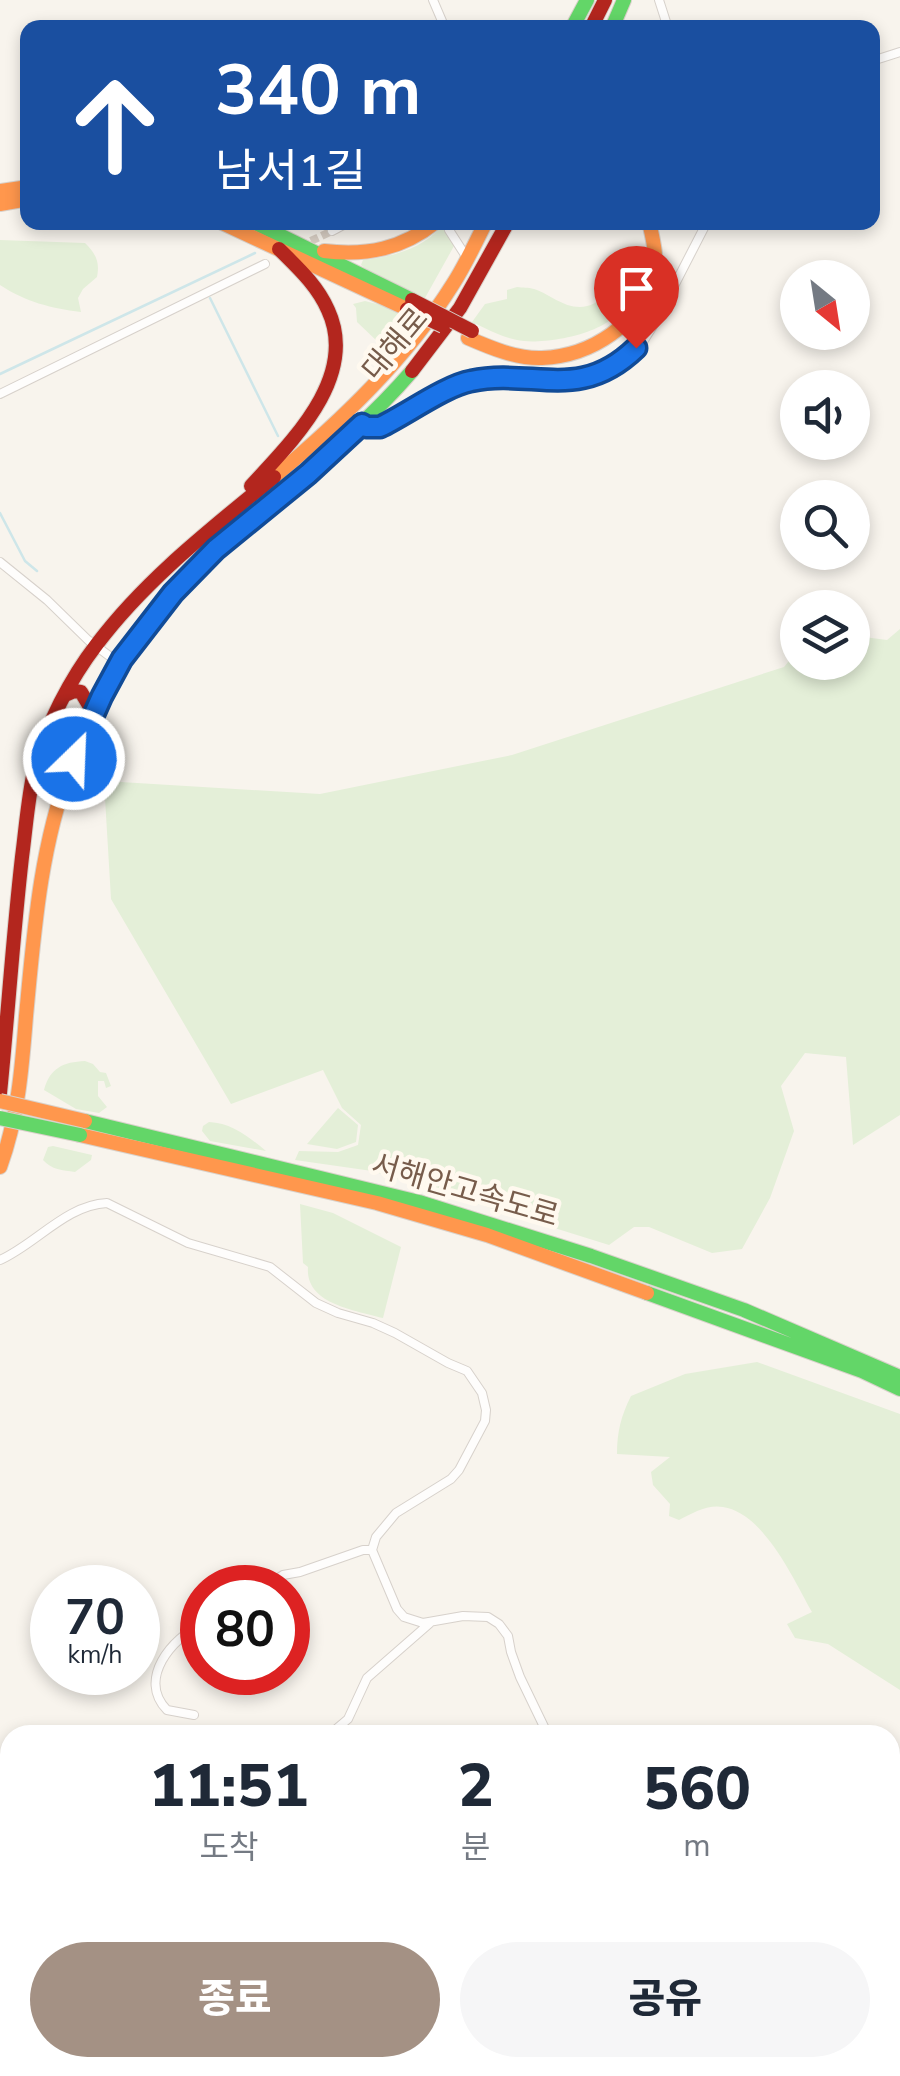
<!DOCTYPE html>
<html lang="ko">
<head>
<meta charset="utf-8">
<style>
  body { margin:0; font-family:"Nunito Sans","Noto Sans KR",sans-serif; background:#f6f6f7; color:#1f2937; height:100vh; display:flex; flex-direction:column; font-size:38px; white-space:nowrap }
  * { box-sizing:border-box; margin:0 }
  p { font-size:32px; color:#747a83 }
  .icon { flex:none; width:55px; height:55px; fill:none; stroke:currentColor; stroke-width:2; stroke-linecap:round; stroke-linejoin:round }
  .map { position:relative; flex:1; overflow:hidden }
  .details { position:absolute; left:0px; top:1725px; width:900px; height:352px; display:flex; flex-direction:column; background:#fff; border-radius:30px 30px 0 0; box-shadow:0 5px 15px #0003 }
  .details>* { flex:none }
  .hud { position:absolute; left:20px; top:20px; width:860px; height:210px; border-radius:20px; box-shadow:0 5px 15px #0003; background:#1a4fa0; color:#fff; overflow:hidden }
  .needle { width:65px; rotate:150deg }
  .controls { position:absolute; left:780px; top:260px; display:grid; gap:20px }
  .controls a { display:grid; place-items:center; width:90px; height:90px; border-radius:50%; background:#fff; box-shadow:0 5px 15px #0003; font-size:50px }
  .speed { position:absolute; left:30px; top:1565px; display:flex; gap:20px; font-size:50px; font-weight:700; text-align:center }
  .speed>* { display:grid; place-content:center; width:130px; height:130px; border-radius:50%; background:#fff; box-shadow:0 5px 15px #0003; line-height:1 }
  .speed small { font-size:25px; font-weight:400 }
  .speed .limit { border:15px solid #d22; background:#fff; color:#111 }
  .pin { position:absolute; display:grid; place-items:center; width:85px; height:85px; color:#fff; margin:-102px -42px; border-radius:50% 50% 50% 0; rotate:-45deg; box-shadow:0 0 10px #0007 }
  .pin .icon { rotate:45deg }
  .me { position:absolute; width:110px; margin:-55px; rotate:24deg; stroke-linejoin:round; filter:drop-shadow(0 0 8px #0008) }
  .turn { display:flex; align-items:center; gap:35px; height:210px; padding:0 30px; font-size:45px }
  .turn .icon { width:130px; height:130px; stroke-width:2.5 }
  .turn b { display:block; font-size:70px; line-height:85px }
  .eta { display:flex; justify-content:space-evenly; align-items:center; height:170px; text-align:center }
  .eta b { font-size:60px; font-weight:800; line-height:70px }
  .cta { display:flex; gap:20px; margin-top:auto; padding:20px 30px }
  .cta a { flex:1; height:115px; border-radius:60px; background:#a49184; color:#fff; font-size:40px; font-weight:800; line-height:115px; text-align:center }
  .cta a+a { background:#f6f6f7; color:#1f2937 }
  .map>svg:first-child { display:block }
  .green { fill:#e4efd8 }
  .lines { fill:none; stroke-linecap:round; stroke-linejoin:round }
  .stream { stroke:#cee6e9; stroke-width:2.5 }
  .street-tunnel { stroke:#d8cec4; stroke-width:8; stroke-dasharray:8 4; stroke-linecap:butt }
  .street-casing { stroke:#d7d1cb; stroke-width:10 }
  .fast-casing { stroke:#d9d1ca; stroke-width:16 }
  .slow-casing { stroke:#d9d1ca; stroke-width:16 }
  .jam-casing { stroke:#d9d1ca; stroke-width:16 }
  .street { stroke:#fefdfc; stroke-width:8 }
  .fast { stroke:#63d668; stroke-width:14 }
  .slow { stroke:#ff974d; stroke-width:14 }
  .jam { stroke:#b3261e; stroke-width:14 }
  .fast-bridge-casing { stroke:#d9d1ca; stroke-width:16; stroke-linecap:butt }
  .slow-bridge-casing { stroke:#d9d1ca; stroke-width:16; stroke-linecap:butt }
  .jam-bridge-casing { stroke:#d9d1ca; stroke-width:16; stroke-linecap:butt }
  .fast-bridge { stroke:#63d668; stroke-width:14 }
  .slow-bridge { stroke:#ff974d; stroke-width:14 }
  .jam-bridge { stroke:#b3261e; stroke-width:14 }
  .route-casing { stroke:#114b97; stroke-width:25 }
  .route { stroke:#1a73e8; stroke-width:18 }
  .labels { text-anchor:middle; stroke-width:9; stroke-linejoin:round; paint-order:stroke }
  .street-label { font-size:30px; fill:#775c4b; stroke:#fff9ef }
</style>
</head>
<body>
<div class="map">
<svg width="900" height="2076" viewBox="0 0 900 2076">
  <rect width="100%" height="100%" fill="#f8f4ed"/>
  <path class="green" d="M442 226 454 246 425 298 372 274 361 265 363 260C392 257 422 249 442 226Z
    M0 240 85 243C96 254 100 262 97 277L83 289 78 298 81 312C50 308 26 302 0 285Z
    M517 287C523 288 528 287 534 289 550 294 562 307 580 307 603 306 607 286 625 291 631 330 552 344 524 341 505 339 489 330 472 322L485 304 507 299V290Z
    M365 301 389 307 412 321 387 342 379 343 357 322 356 308 353 304Z
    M853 629 864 637 887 640 900 629V1115L853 1145 846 1057 805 1053 781 1086 794 1131 770 1198 742 1249 712 1253 649 1227H634L609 1245 372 1171 295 1160 299 1151 338 1152 358 1145 361 1125 342 1108 323 1070 231 1104 111 899 104 781 320 794 512 755 784 667 797 651 798 662H852Z
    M85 1061 93 1064 100 1072 106 1073 111 1086 106 1088 104 1081H98V1096L107 1107 99 1113 76 1109 44 1090C50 1068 63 1062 85 1061Z
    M338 1108 358 1125 356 1142 337 1149 307 1144Z
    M209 1122C232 1123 249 1137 266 1151L210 1141 202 1131 203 1126Z
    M53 1146 92 1155 91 1160 75 1172C62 1170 52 1170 43 1160L48 1147Z
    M300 1204 333 1213 401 1247 383 1318C355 1310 305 1304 308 1267L303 1263Z
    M757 1362 900 1414V1690L828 1644 795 1638 787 1624 812 1612C794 1580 764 1513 723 1507 708 1504 692 1513 679 1520L669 1516 670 1504 653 1485 651 1472 670 1457 617 1454C617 1432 621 1416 631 1396L685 1374Z
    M10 2029V2068H889L900 2070V2076H0V2040Z"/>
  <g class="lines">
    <path class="stream" d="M210 298 278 436
      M0 374 255 253
      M0 513 25 561 37 571"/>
    <path class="street-tunnel" d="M300 246 332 231"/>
    <g class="street-casing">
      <path id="street" d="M433 0 445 28
        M659 0 668 28
        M872 61 900 52
        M449 230 467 258
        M332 231 349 222
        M0 394 265 264
        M349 411 366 427H380L467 381 506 379 568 381 586 378 609 369 628 356 644 340 656 321 707 222
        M0 562 47 600 88 640 120 664
        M0 1260C36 1244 66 1205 107 1203L188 1243 270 1267 316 1303 338 1313 373 1323 395 1333 448 1363 467 1371 482 1393 486 1410 485 1421 459 1470 451 1479 396 1513 376 1537 372 1550 397 1609 404 1617 423 1623 463 1616 488 1617 499 1624 508 1636 511 1652 520 1677 548 1735
        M263 1588 283 1575 300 1572 363 1550H372
        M194 1715 167 1710C137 1679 172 1638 202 1624
        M329 1735 348 1719 367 1678 430 1623
        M890 1923 900 1928"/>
    </g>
    <g class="fast-casing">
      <path id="fast" d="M572 28 587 0
        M612 28 624 0
        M253 222 412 300
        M70 768C94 706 125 646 170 596 245 515 340 455 412 371
        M85 1121 419 1202 591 1256 744 1310 900 1377
        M647 1293 862 1371 900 1389"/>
    </g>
    <g class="slow-casing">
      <path id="slow" d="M0 191 28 187
        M0 204 28 199
        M220 222 407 309
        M324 251C367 256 402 249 436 222
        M468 338C491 348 517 359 542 358 591 356 641 324 653 275 658 257 653 240 649 222
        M274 477C342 420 406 359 453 284 466 264 475 243 486 222
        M80 1135 377 1203 487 1235 647 1293
        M0 1167C18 1118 22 1068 26 1016 34 932 40 848 70 768"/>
    </g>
    <g class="jam-casing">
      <path id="jam" d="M591 28 605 0
        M412 371 460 308 508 222
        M251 486C292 441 359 377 328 310 317 285 298 268 279 249
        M65 695 74 691 81 692 90 707 91 720
        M0 1093C8 1014 13 936 22 857 26 827 28 796 35 767 47 724 70 679 97 644 146 579 211 529 274 477"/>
    </g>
    <use href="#street" class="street"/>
    <use href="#fast" class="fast"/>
    <use href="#slow" class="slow"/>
    <use href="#jam" class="jam"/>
    <g class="fast-bridge-casing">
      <path id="fast-bridge" d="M0 1118 80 1135"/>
    </g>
    <g class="slow-bridge-casing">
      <path id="slow-bridge" d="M0 1101 85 1121"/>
    </g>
    <g class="jam-bridge-casing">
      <path id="jam-bridge" d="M412 300 472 331
        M407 309 443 326"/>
    </g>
    <use href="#fast-bridge" class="fast-bridge"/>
    <use href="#slow-bridge" class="slow-bridge"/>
    <use href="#jam-bridge" class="jam-bridge"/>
  </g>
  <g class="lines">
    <g class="route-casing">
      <path id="route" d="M74 759 102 696 122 659 173 593 216 549 308 474 362 424 366 427H380C405 415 447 385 471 381 534 368 579 403 636 348"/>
    </g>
    <use href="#route" class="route"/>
  </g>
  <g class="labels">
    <g class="street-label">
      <text transform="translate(395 344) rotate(-50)" y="10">대해로</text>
      <text transform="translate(465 1190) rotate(16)" y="10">서해안고속도로</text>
    </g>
  </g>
</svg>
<div class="controls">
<a><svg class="needle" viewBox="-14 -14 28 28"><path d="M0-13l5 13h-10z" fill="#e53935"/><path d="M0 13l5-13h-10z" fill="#747a83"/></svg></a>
<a><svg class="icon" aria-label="sound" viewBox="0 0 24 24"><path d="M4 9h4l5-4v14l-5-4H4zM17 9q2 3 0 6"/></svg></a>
<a><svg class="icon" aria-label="search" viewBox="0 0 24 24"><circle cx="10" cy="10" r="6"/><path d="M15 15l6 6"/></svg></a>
<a><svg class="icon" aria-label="layers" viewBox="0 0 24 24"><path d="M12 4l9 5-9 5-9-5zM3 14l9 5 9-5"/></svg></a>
</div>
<div class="speed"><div>70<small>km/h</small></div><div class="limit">80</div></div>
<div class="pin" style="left:636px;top:348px;background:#d93025"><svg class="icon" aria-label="arrive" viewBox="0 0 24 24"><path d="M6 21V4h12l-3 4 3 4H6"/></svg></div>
<svg class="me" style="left:74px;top:759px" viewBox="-20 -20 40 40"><circle r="17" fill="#1a73e8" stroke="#fff" stroke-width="3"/><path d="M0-11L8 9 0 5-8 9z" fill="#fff"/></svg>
<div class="hud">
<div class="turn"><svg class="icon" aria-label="ahead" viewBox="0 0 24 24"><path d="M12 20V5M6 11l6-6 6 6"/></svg><div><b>340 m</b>남서1길</div></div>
</div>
<section class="details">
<div class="eta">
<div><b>11:51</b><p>도착</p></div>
<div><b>2</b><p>분</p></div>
<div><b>560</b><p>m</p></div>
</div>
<div class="cta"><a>종료</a><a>공유</a></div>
</section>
</div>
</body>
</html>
